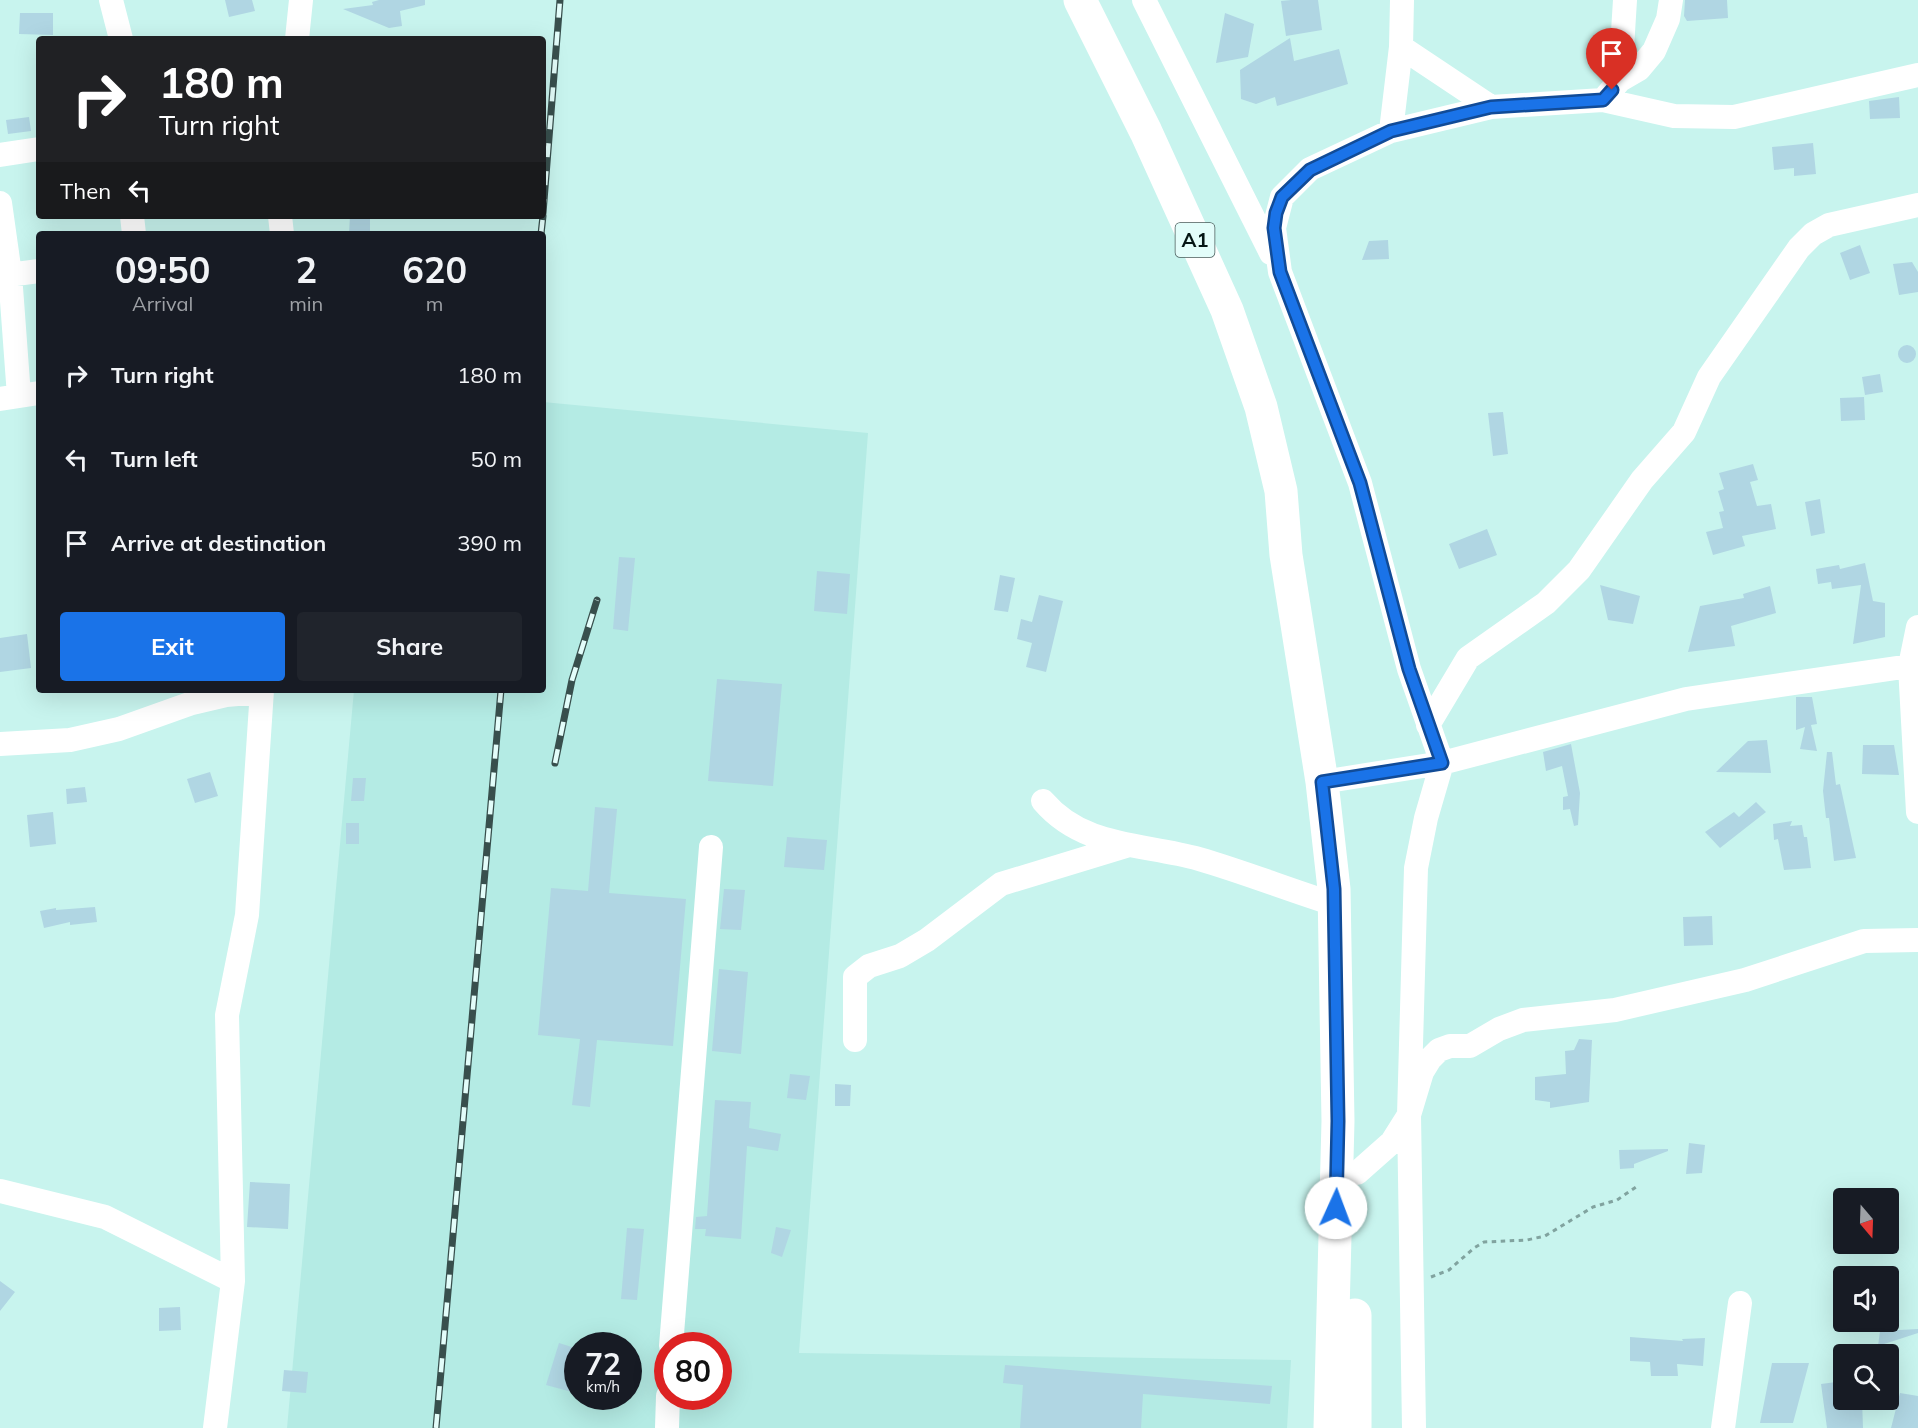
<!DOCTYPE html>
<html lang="en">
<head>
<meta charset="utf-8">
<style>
  body { margin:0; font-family:Mulish,sans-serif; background:#20242c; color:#f1f3f6; height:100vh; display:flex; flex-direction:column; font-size:22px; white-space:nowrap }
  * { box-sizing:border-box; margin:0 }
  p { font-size:20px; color:#9ea1a6 }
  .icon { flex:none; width:33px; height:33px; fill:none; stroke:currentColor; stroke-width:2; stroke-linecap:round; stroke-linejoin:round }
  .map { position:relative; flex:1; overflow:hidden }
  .sheet { position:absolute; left:36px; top:231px; width:510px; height:462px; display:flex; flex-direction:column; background:#171b24; border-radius:6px; box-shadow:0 6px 24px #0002 }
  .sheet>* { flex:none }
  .guide { position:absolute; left:36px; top:36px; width:510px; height:183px; border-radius:6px; box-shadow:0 6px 24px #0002; background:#202124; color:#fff; overflow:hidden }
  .needle { width:39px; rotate:161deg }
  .tools { position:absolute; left:1833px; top:1188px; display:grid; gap:12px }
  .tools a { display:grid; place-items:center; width:66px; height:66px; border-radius:6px; background:#171b24; box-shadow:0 6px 24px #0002; font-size:30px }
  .speed { position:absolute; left:564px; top:1332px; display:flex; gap:12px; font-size:30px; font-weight:700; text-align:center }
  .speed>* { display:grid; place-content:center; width:78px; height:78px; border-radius:50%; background:#171b24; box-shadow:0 6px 24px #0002; line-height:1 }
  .speed small { font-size:15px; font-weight:400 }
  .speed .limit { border:9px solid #d22; background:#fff; color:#111 }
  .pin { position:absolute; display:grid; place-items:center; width:51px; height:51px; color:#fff; margin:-62px -26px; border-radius:50% 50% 50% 0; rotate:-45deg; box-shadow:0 0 6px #0007 }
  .pin .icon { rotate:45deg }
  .me { position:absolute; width:66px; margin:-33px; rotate:2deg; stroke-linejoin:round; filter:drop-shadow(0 0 4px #0008) }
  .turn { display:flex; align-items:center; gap:21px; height:126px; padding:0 24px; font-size:27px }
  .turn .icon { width:78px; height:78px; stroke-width:2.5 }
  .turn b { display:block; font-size:42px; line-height:51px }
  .then { display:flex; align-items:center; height:57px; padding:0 24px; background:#0003; gap:12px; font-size:22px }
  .eta { display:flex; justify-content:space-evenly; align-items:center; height:102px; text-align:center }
  .eta b { font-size:36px; font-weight:700; line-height:42px }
  .action { display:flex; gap:12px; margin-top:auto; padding:12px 24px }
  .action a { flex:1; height:69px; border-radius:6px; background:#1a73e8; color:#fff; font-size:24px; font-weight:700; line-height:69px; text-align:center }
  .action a+a { background:#20242c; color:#f1f3f6 }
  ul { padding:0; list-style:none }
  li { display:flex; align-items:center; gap:18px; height:84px; padding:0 24px }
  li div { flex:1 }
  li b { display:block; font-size:22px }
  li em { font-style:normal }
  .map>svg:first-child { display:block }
  .built { fill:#b4ebe4; fill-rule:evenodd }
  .building { fill:#b0d6e3 }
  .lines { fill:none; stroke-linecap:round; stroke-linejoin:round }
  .path { stroke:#81a39f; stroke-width:3; stroke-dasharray:4.5 4.5; stroke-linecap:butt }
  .minor { stroke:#fff; stroke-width:24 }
  .highway { stroke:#fff; stroke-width:33 }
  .rail-casing { stroke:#384f4d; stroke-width:7 }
  .rail { stroke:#e3fdfa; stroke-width:4.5; stroke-dasharray:14; stroke-linecap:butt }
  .route-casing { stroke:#114b97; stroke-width:15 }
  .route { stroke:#1a73e8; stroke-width:10 }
  .labels { text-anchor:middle; stroke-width:4.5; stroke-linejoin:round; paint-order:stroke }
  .shield { fill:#e3fdfa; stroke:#485b5a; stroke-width:1.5 }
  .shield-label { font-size:20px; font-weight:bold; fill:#061615 }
</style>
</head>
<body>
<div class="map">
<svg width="1918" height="1428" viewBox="0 0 1918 1428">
  <rect width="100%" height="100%" fill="#c8f4ee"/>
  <path class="built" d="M543 402 868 433 799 1353 1291 1360 1287 1428H287L354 690H543ZM578 1346H628V1396H578ZM668 1346H718V1396H668Z"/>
  <path class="building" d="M225 0H252L255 11 229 17Z
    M379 0H425V5L400 11 402 26 389 28 343 9 373 5 372 2Z
    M1291 0H1318L1322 30 1286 36 1281 1Z
    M1685 0H1727L1728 18 1687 21 1684 16Z
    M20 13H53V35L19 34Z
    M1225 13 1254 24 1248 57 1216 63Z
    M1290 38 1294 61 1339 49 1348 84 1277 106 1275 97 1256 104 1241 99 1240 70Z
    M1899 97 1900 118 1870 119 1869 101Z
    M29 117 31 131 8 134 6 120Z
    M1813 143 1816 174 1794 176V168L1774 170 1772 147Z
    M350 216H370V234H349Z
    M1388 240 1389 259 1362 260 1369 241Z
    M1860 245 1870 273 1850 280 1840 253Z
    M1912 262 1918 272V292L1899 295 1893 264Z
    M1898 354a9 9 0 1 1 18 0a9 9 0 1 1-18 0Z
    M1880 374 1883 392 1865 395 1862 377Z
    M1864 397 1865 420 1841 421 1840 398Z
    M1503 412 1508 454 1493 456 1488 413Z
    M1753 464 1758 480 1750 482 1757 506 1771 504 1776 529 1742 536 1745 546 1713 555 1706 532 1723 528 1719 512 1724 511 1718 491 1724 489 1719 473Z
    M1820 499 1825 533 1811 536 1805 502Z
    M1487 529 1497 555 1459 569 1449 544Z
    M619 557 635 558 628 631 613 629Z
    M1865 563 1873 601 1885 603V637L1853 644 1861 585 1832 589 1831 582 1818 584 1816 569 1839 565 1840 569Z
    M817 571 850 574 847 614 814 611Z
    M1000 575 1015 578 1008 612 994 610Z
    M1600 585 1640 596 1633 624 1608 620Z
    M1770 586 1776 613 1731 626 1735 646 1688 652 1700 606 1744 598 1743 594Z
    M1039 595 1063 601 1046 672 1026 667 1032 643 1017 639 1021 619 1032 622Z
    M27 634 31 668 0 672V638Z
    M717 679 782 684 773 786 708 781Z
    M1796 697H1812L1817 724 1811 725 1817 751 1800 749 1805 727 1796 730Z
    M1767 740 1771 773 1716 772 1748 741Z
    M1571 744 1580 793 1578 825 1574 826 1570 809 1563 810V797L1568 796 1562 766 1546 771 1543 752Z
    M1863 745H1894L1899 775 1862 774Z
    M1827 752H1832L1836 785 1840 784 1856 858 1834 861 1829 818H1826L1823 791Z
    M210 772 218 796 195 803 187 779Z
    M353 778H366L364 801H351Z
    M85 787 87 802 67 804 66 789Z
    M1756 802 1766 812 1720 848 1705 832 1734 812 1739 817Z
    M595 807 617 809 609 893 686 899 673 1046 597 1040 590 1107 572 1105 580 1039 538 1035 551 888 588 891Z
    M53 812 56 844 30 847 27 815Z
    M1792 821 1790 826 1802 825 1804 837H1807L1811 868 1784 870 1778 839 1774 840 1773 824Z
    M346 823H359V844H346Z
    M787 837 827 840 824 870 784 867Z
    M724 889 745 890 741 930 720 929Z
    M95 907 97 922 70 925V922L44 928 40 911 56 908V910Z
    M1712 916 1713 945 1684 946 1683 917Z
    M719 969 748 972 741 1054 712 1051Z
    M1579 1039 1592 1040 1589 1102 1550 1108V1102L1535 1100V1077L1566 1074 1565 1051 1574 1050Z
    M790 1074 810 1076 806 1100 787 1098Z
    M835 1084 851 1085 850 1106H835Z
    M715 1100 751 1102 749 1128 781 1134 778 1151 747 1146 741 1239 705 1236 706 1229H695L696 1217 707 1216Z
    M1689 1143 1705 1145 1702 1173 1686 1174Z
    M1668 1149V1151L1634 1164V1168L1620 1169 1619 1150Z
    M250 1182 290 1184 288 1229 247 1227Z
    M776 1227 791 1230 782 1257 771 1253Z
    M627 1228 644 1229 637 1300 621 1299Z
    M0 1281 15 1292 0 1311Z
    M180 1307 181 1330 159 1331V1308Z
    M1918 1329V1333L1878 1346 1880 1331Z
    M1630 1337 1683 1341 1682 1339 1705 1338 1703 1366 1677 1364 1678 1376H1651L1650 1362 1630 1361Z
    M559 1343 578 1349V1374L572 1392 546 1385Z
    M1772 1363H1809L1793 1423H1760Z
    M1005 1365 1272 1386 1270 1404 1143 1394 1141 1428H1020L1023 1385 1003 1383Z
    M284 1370 308 1372 306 1393 282 1391Z
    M1844 1381V1400H1862L1863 1428H1827L1821 1384Z
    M1900 1393 1918 1396V1428H1891Z"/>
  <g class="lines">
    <path class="path" d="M1431 1277 1449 1270 1474 1248 1484 1242 1527 1240 1545 1236 1593 1207 1617 1200 1639 1185"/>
    <path class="minor" d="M111 0 121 39
      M1144 0 1271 253
      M297 39 301 0
      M1401 47 1491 107
      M1620 80 1625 0
      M1603 100 1620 80 1639 69 1654 51 1668 19 1671 0
      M1391 131 1401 47 1402 0
      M0 155 39 149
      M0 203 10 274 19 396
      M132 216 134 234
      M280 216 282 234
      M0 276 39 271
      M0 399 39 393
      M1918 666H1910L1918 812
      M1428 725 1468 658 1546 603 1579 570 1642 480 1684 432 1709 377 1799 248 1813 234 1829 225 1918 205
      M0 744 70 740 119 729 192 703 226 695 262 692
      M1322 782 1442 763 1686 699 1910 666 1918 627
      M1043 801C1084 849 1143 843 1199 859 1244 872 1289 890 1334 904
      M855 1040V977L869 966 900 956 927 940 1001 884 1129 845
      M1357 1173 1392 1142 1409 1115 1422 1072 1430 1059 1439 1050 1450 1046H1470L1499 1029 1523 1020 1615 1010 1745 980 1864 941 1918 940
      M0 1191 105 1217 233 1281
      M671 1346 711 847
      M215 1428 233 1281 227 1015 247 915 262 690
      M667 1428 668 1396
      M1414 1428 1409 1115 1416 868 1426 818 1442 763 1409 669 1360 483 1280 272 1274 228 1282 197 1310 169 1391 131 1491 107 1603 100 1674 116 1734 117 1918 75
      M1723 1428 1740 1303"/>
    <path class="highway" d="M1080 0 1146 132 1227 310 1261 407 1281 491 1286 555 1322 782 1334 889 1338 1121 1330 1428
      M1355 1428V1315"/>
    <g class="rail-casing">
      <path id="rail" d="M543 213 560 0
        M541 234 543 216
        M555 763 572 680 597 600
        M436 1428 501 690"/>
    </g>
    <use href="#rail" class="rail"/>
  </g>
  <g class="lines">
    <g class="route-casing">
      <path id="route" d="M1336 1208 1338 1121 1334 889 1322 782 1442 763 1409 669 1360 483 1280 272 1274 228 1276 213 1282 197 1310 170 1391 131 1491 107 1603 100 1612 90"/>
    </g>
    <use href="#route" class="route"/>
  </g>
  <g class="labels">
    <rect class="shield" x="1175.5" y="223" width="39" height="34" rx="4.5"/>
    <g class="shield-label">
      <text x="1195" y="247">A1</text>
    </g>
  </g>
</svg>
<div class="tools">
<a><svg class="needle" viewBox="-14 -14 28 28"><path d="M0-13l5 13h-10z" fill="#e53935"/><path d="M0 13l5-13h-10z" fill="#9ea1a6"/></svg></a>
<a><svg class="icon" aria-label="sound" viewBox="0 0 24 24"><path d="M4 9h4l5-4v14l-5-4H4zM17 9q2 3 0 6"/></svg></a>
<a><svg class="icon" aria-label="search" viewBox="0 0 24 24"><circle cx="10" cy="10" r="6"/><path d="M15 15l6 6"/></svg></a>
</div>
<div class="speed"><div>72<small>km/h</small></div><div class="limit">80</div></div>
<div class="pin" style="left:1612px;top:90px;background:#d93025"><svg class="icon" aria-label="arrive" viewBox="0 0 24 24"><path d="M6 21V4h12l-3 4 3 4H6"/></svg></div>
<svg class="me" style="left:1336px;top:1208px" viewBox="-20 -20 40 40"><circle r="19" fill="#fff"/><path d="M0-13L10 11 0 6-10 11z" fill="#1a73e8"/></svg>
<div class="guide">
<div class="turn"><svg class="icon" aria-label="right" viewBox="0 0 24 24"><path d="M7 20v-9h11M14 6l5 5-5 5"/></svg><div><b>180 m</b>Turn right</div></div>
<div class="then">Then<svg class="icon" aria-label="left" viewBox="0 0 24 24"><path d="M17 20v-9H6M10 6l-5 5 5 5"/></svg></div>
</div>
<section class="sheet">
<div class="eta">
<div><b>09:50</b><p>Arrival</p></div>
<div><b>2</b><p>min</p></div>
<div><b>620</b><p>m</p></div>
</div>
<ul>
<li><svg class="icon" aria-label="right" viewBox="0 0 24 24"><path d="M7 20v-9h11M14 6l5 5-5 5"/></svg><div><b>Turn right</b></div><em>180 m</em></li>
<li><svg class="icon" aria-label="left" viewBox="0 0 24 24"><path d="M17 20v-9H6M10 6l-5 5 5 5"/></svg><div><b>Turn left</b></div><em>50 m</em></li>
<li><svg class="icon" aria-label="arrive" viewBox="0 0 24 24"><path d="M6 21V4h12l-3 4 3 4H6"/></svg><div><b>Arrive at destination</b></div><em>390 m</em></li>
</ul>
<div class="action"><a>Exit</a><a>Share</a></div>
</section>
</div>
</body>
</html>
